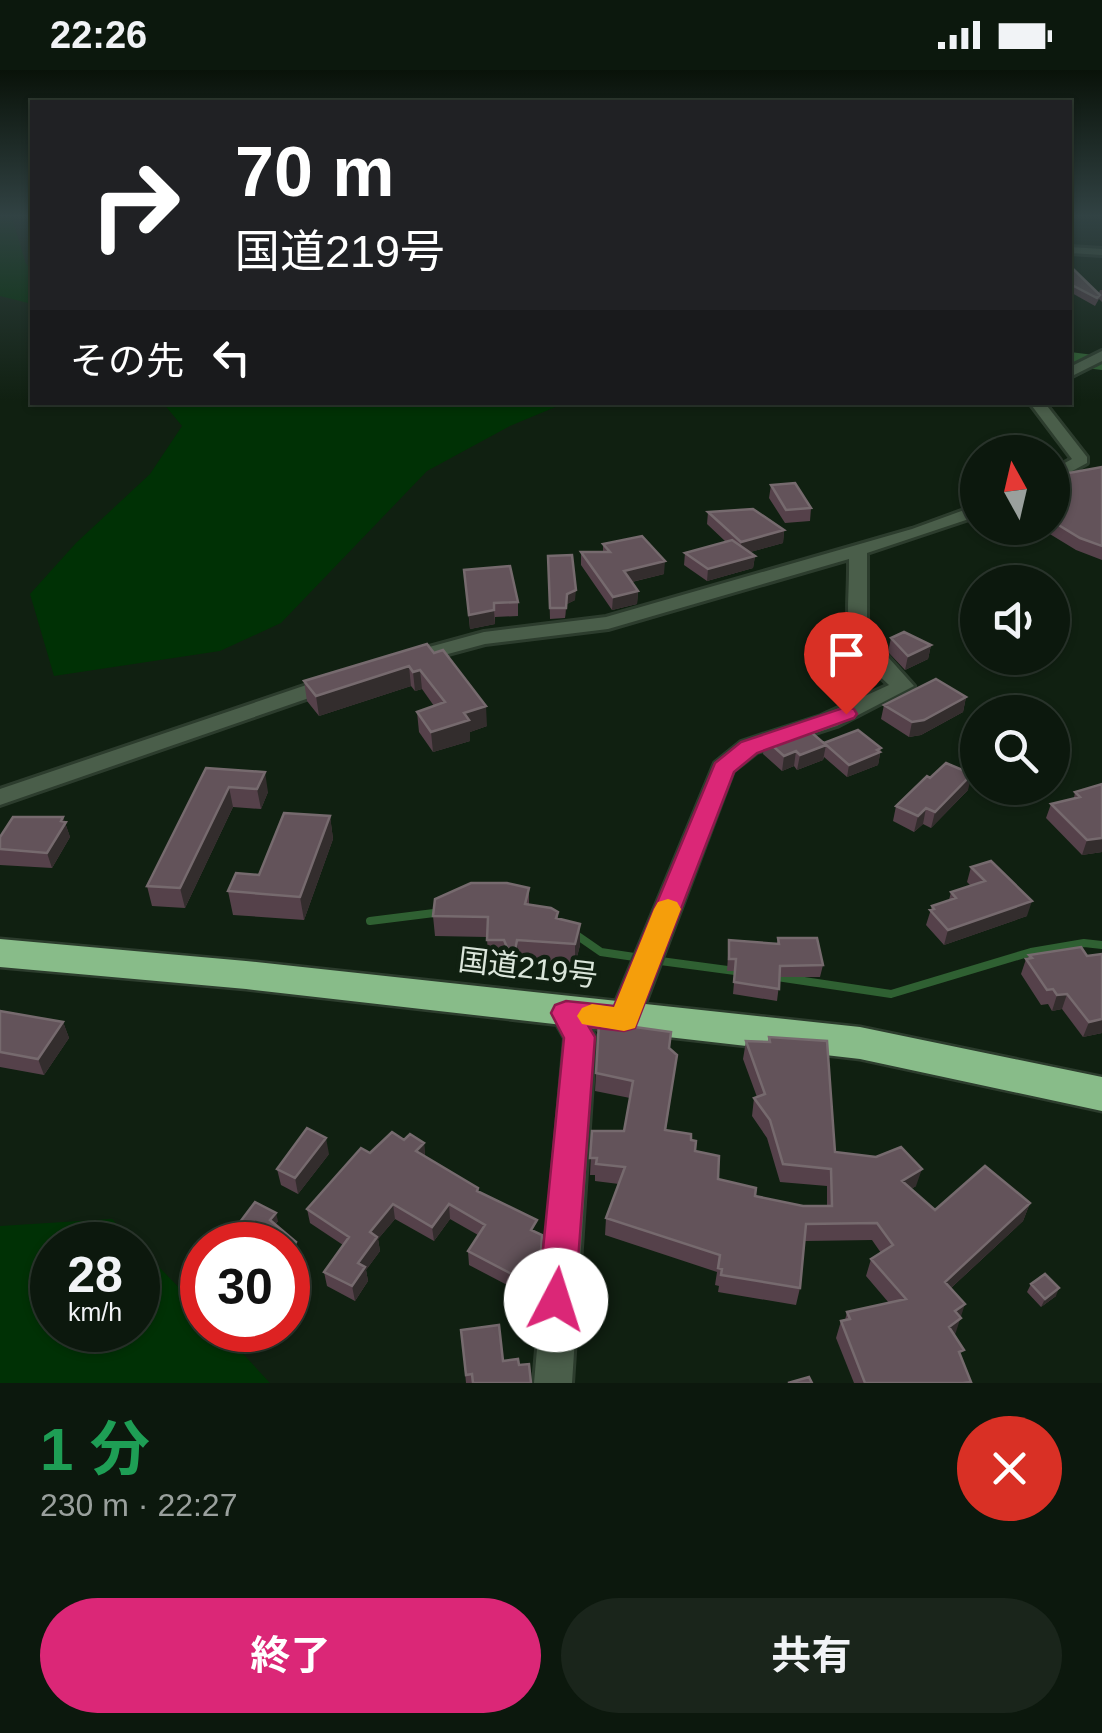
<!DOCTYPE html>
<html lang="ja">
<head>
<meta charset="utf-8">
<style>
  body { margin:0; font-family:Arial,"Noto Sans JP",sans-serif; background:#1a251b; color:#f1f3f6; height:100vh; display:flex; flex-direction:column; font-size:38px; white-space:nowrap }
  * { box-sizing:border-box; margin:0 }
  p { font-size:32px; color:#9aa09d }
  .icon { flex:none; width:55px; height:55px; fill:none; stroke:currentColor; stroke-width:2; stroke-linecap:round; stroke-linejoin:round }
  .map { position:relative; height:1313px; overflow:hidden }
  .sheet { display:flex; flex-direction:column; background:#0c180d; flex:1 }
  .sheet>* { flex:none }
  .guide { position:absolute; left:30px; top:30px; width:1042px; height:305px; border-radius:0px; box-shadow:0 2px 8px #0004,0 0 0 2px #2c372e; background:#202124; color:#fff; overflow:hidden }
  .needle { width:65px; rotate:352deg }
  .fabs { position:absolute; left:960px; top:365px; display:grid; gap:20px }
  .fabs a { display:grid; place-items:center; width:110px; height:110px; border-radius:50%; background:#0c180d; box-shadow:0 2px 8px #0004,0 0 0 2px #2c372e; font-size:50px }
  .speed { position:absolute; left:30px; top:1152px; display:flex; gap:20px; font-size:50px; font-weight:700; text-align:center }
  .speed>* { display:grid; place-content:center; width:130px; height:130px; border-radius:50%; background:#0c180d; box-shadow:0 2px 8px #0004,0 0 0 2px #2c372e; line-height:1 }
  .speed small { font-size:25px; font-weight:400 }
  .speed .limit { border:15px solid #d22; background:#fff; color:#111 }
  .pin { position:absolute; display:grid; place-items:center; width:85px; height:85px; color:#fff; margin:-102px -42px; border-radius:50% 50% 50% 0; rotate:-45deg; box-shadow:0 0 10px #0007 }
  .pin .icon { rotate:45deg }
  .me { position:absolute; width:110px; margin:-55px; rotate:5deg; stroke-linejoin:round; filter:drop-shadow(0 0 8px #0008) }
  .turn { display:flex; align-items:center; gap:35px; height:210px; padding:0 40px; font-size:45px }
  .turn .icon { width:130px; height:130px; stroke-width:2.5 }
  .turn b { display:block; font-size:70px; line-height:85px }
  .then { display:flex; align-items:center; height:95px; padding:0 40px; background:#0003; gap:20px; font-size:38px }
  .round { display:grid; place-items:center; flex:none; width:105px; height:105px; border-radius:52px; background:#1a251b }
  .head { display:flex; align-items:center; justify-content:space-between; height:170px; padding:0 40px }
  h1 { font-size:60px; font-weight:700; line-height:75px; color:#1e9e55 }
  .primary-button { display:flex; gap:20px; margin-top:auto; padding:20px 40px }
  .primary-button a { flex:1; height:115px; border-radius:60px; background:#db2777; color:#fff; font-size:40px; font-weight:700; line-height:115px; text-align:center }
  .primary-button a+a { background:#1a251b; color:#f1f3f6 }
  .status { display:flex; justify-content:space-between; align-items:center; height:70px; padding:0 50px; background:#0c180d; direction:ltr }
  .status svg { height:28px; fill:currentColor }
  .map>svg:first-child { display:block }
  .green { fill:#003105; fill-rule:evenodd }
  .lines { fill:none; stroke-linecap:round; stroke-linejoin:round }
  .stream { stroke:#2f6032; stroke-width:8 }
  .river { fill:#2f6032; fill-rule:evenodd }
  .minor-casing { stroke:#2c3c2d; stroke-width:6 }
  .highway-casing { stroke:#2c3c2d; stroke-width:5 }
  .minor { fill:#4a5e4a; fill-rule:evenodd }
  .highway { fill:#88bc89; fill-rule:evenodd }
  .wall { fill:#55414a }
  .shaded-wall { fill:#332d2d }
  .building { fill:#63535a; stroke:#766a6e; stroke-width:2.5 }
  .route { fill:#db2777; stroke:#8e194d; stroke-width:2.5 }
  .slow { fill:#f59e0b }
  .labels { text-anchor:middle; stroke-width:9; stroke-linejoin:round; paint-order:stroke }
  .near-street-label { font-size:30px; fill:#dbe6db; stroke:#102011 }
</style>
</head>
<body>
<div class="status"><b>22:26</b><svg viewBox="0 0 49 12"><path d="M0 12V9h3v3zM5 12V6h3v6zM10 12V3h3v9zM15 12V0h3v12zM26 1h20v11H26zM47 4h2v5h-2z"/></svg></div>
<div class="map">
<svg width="1102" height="1313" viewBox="0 0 1102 1313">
  <rect width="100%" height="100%" fill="#102011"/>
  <path class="green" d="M0 147H12L26 194 32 198V234L0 226Z
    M163 333H565L510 356 427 401 281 553 220 581 54 606 30 524 76 473 150 404 182 356Z
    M112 1149 202 1241V1260H221L270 1313H0V1156ZM52 1175H138V1260H52Z"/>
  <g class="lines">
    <path class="stream" d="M370 851 442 842
      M575 864 601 882 641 888
      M653 890 735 901
      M777 907 891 924 1031 882 1084 873 1102 875"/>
    <path class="river" d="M1070 282 1102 286V300L1070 296Z"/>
    <g class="minor-casing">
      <path id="minor" d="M1070 177 1102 179V185L1070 183Z
        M1102 281V291L1070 307V297Z
        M1029 332H1044L1087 387V393L1052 412V400L1072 389Z
        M978 435V446L867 483V555L870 567 914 616 837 656 757 682 733 701 639 949 634 957 624 961 614 957 609 949 715 693 741 672 821 646 889 615C836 566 850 554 849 489L608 559 485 574 407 595 397 589 400 585 484 562 606 547 912 459Z
        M333 606 341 607 344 612 341 617 0 735V719Z
        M566 932 576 935 595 967 572 1313H534L565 968 551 943 556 935Z"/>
    </g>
    <g class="highway-casing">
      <path id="highway" d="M0 869 246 891 860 957 1102 1007V1041L860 989 246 919 0 897Z"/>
    </g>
    <use href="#minor" class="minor"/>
    <use href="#highway" class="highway"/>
  </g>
  <path class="wall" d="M1070 196 1099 223 1100 220H1102V232L1099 229 1095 236 1070 222Z
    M1102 397V490L1076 480 1040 458H1052V406Z
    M771 415 811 438 810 451 785 453 769 428Z
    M708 442 784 460 783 473 750 482 755 486 753 498 707 511 684 495 685 483 726 472 707 454Z
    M603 474 664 504 632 512 638 521 637 534 612 540 581 495V482H603Z
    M548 486 575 530 567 534 565 548 550 549Z
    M464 500 518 532V546L495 547V554L470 559Z
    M891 568 931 575 928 589 905 600 888 582Z
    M427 574 487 656 470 662V671L433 682 419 662 417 642 434 636 422 619 415 621 411 616 319 646 307 631 304 611Z
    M999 588H1036L1035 594 1013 599Z
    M966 627 963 642 921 665 909 667 881 649 884 635Z
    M765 669 824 674 881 678 878 695 847 707 824 687 823 690 797 700 794 696 782 701 763 684Z
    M206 698 268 722 261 739 233 737 185 838 152 836 147 816Z
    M1102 714V782L1082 785 1046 748 1051 734 1074 728 1075 722Z
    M968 720 931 758 923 754 914 762 893 751 896 736Z
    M330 746 333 769 304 850 233 845 228 821 259 805Z
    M63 747 70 767 52 798 0 795V767Z
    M971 797 1027 846 944 875 926 855 932 836 949 830 951 822 971 816 967 812Z
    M529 818V835L558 842V849L580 875 575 895 518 891 513 912 505 891H488L487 867 435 866 433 846Z
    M778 868 823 895 820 907H780L777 931 733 924 735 901H727L729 870 777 874Z
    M1102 884V963L1083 967 1062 939 1052 941 1048 934 1041 935 1021 904 1026 889H1028L1029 885 1087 886Z
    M0 941 63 952 69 968 44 1005 0 997Z
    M599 952 670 978 677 985 666 1060 691 1070 695 1081 718 1109 755 1126 803 1136H827V1116L780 1112 767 1068 752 1046 754 1028 757 1027 743 989 746 971 768 972 769 967 835 1082 916 1116 911 1119 935 1140 1030 1133 1023 1151 951 1218 960 1247 954 1265 970 1313H854L836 1268 841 1251 845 1250 847 1242 889 1233 866 1206 871 1189 881 1183 872 1170 805 1171 800 1218 796 1235 718 1222 719 1216 715 1215 717 1202 605 1165 606 1148 619 1114 595 1111V1105H590L592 1061H624L630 1028 595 1021Z
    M404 1070 424 1073 425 1087 478 1118 479 1122 537 1163 542 1180 541 1194 524 1224 469 1195 468 1181 478 1165 450 1149 434 1171 395 1149 378 1169 380 1181 366 1200 368 1211 355 1231 327 1216 324 1202 343 1175 310 1153 307 1139 370 1083Z
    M329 1084 298 1124 281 1115 277 1099Z
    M278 1151 275 1155 296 1172 298 1180 294 1186 288 1182V1175H273L242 1160 240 1152Z
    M1031 1214 1056 1226 1041 1237 1027 1222Z
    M461 1260 503 1291 519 1295 531 1313H466Z"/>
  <path class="shaded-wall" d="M784 460 783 473 740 485 741 472Z
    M755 486 753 498 707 511 708 499Z
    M665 491 664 504 623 514 624 501Z
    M576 520 575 530 567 534 565 548 567 524Z
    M638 521 637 534 612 540 613 527Z
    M494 540 495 554 470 559 469 545Z
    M931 575 928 589 905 600 908 586Z
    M1016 588H1036L1035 594 1013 599Z
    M409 596 411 616 319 646 316 626Z
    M420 600 422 619 415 621 413 602Z
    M966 627 963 642 921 665 909 667 912 652Z
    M486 636 487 656 470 662V671L433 682 431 662 464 643Z
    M826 675 823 690 797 700 800 685Z
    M881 678 878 695 847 707 849 695Z
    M796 681 794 696 782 701 784 686Z
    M265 702 268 722 261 739 257 719Z
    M972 704 968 720 931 758 935 742Z
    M229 717 233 737 185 838 180 818Z
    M926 738 923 754 914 762 918 746Z
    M330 746 333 769 304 850 300 827Z
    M63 747 70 767 52 798 47 783Z
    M1102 768V782L1082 785 1087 770Z
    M1032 831 1027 846 944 875 948 860Z
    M580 854V875L575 895V874Z
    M517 870 518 891 513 912V892Z
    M1067 924 1062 939 1052 941 1057 925Z
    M1102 949V963L1083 967 1089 952Z
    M63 952 69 968 44 1005 38 989Z
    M326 1068 329 1084 298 1124 295 1108Z
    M424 1073 425 1088 416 1081Z
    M922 1099 916 1116 897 1128 902 1111Z
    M1030 1133 1023 1151 939 1229 945 1212Z
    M393 1134 395 1149 378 1169 380 1181 366 1200 368 1211 355 1231 352 1216 370 1162Z
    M449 1134 450 1149 434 1171 432 1157Z
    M276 1143 278 1151 272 1158 270 1150Z
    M542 1165 541 1194 524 1224 523 1210Z
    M296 1172 298 1180 294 1186 292 1178Z
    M1059 1218 1056 1226 1041 1237 1045 1229Z
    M965 1234 955 1265 942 1274 955 1241Z"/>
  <path class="building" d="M1070 196 1100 225 1097 228 1070 214Z
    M1102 397V476L1080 468 1052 451V406Z
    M795 413 811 438 786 440 771 415Z
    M753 439 784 460 741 472 708 442Z
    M642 466 665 491 624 501 638 521 613 527 581 482H610L603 474Z
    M732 470 755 486 708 499 685 483Z
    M572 485 576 520 567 524 566 538H550L548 486Z
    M510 496 518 532 494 533V540L469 545 464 500Z
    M904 562 931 575 908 586 891 568Z
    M427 574 434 583 443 580 486 636 464 643 469 650 431 662 417 642 445 632 420 600 413 602 409 596 316 626 304 611Z
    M936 609 966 627 924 650 912 652 884 635Z
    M804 656 826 675 800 685 796 681 784 686 765 669Z
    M858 660 881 678 877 680 880 682 849 695 824 673Z
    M946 693 972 704 935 742 926 738 918 746 896 736 927 706 930 708Z
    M206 698 265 702 257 719 229 717 180 818 147 816Z
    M1102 714V768L1087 770 1051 734 1080 727 1075 722Z
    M284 743 330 746 300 827 228 821 236 803 259 805Z
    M13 747H63L61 751 66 752 47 783 0 779V767Z
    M991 791 1032 831 948 860 930 840 934 839 932 836 956 828 951 822 985 811 971 797Z
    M471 813H507L529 818 525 834 551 838 558 842 556 848 580 854 575 874 517 870 513 892 504 870H487L488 847 433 846 435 829Z
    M778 868H817L823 895 780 896 779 919 734 912 736 889H729V870L779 874Z
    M1081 877 1087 886 1102 884V949L1089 952 1067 924 1057 925 1053 919 1047 920 1026 889 1032 888 1029 885Z
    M0 941 63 952 38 989 0 982Z
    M599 952 671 962 669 978 677 985 665 1060 691 1064V1070L696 1071 695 1081 719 1086 718 1109 756 1118 755 1126 803 1136H832L831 1099 783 1094 770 1050 754 1028 765 1024 746 971 770 972 769 967 827 971 835 1082 876 1087 901 1077 922 1099 902 1111 935 1140 985 1096 1030 1133 945 1212 965 1234 955 1241 961 1248 949 1257 964 1280 959 1282 971 1312 963 1313H865L841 1251 850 1249 847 1242 906 1229 871 1189 893 1175 877 1153 806 1154 800 1218 721 1205 722 1199 718 1198 720 1185 606 1148 625 1097 596 1094 597 1088H590L592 1061H624L633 1011 596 1003Z
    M307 1058 326 1068 295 1108 277 1099Z
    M392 1062 404 1070 410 1064 424 1073 416 1081 478 1118 477 1121 537 1150 531 1160 542 1165 541 1180 523 1210 468 1181 485 1155 449 1134 432 1157 393 1134 370 1162 377 1167 358 1193 365 1197 352 1216 324 1202 349 1167 307 1139 361 1078 370 1083Z
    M255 1132 276 1143 270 1150 296 1172 292 1178 240 1152Z
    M1045 1204 1059 1218 1045 1229 1031 1214Z
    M499 1255 503 1291 518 1289 519 1295 529 1294 531 1313H473L472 1304 466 1305 461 1260Z
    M809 1307 812 1313H788Z"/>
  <linearGradient id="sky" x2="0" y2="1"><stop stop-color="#091209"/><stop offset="0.44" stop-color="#314243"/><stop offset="1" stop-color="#314243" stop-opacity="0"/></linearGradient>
  <rect width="1102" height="331" fill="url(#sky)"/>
  <path class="route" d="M846 637 854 639 857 644 854 648 757 683 734 702 635 958 624 961 589 957 595 967 575 1230 569 1242 556 1247 544 1242 538 1230 564 968 551 943 555 935 566 931 614 936 715 693 741 672Z"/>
  <path class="slow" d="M668 829 677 832 681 839 635 958 624 961 582 954 577 946 582 938 592 934 614 937 654 839 658 832Z"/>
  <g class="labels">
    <g class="near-street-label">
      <text transform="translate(528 898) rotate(7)" y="10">国道219号</text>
    </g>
  </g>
</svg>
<div class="fabs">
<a><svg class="needle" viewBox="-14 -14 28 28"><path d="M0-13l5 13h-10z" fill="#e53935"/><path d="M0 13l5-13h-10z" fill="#9aa09d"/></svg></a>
<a><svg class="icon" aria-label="sound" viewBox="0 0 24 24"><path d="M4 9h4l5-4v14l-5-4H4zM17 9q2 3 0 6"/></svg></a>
<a><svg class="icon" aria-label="search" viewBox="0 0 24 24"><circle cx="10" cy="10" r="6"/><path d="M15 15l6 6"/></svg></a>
</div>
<div class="speed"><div>28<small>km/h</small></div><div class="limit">30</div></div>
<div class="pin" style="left:846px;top:644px;background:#d93025"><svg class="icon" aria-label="arrive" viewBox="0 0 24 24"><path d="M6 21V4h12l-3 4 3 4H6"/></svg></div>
<svg class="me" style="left:556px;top:1230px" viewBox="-20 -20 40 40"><circle r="19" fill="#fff"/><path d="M0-13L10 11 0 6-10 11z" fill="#db2777"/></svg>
<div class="guide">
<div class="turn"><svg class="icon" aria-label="right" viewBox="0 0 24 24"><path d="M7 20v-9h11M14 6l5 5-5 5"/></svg><div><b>70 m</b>国道219号</div></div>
<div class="then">その先<svg class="icon" aria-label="left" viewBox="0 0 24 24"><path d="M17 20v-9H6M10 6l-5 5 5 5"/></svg></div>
</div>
</div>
<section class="sheet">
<div class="head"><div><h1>1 分</h1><p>230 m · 22:27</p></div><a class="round" style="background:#d93025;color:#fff"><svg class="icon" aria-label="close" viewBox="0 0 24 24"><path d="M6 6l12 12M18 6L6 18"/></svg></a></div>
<div class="primary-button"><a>終了</a><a>共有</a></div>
</section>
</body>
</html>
